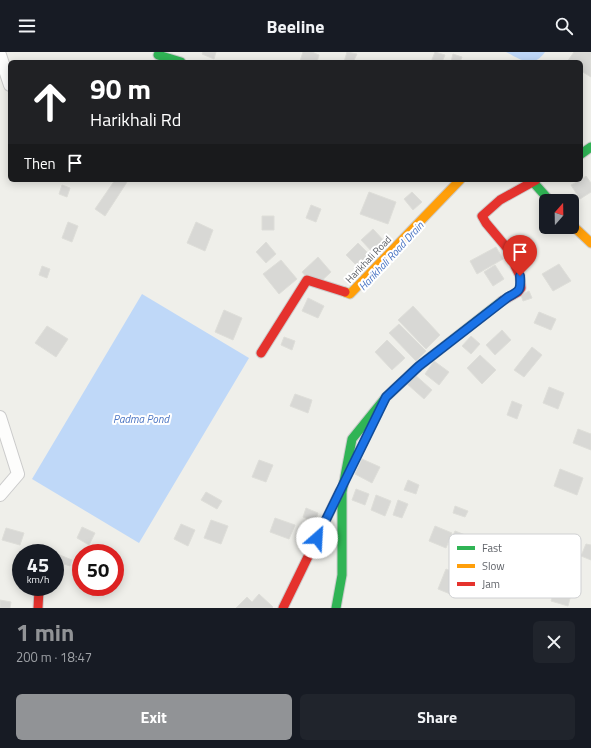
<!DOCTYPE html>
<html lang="en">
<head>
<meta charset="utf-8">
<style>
  body { margin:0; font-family:"Titillium Web",sans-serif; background:#20242c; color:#f1f3f6; height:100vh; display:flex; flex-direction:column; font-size:15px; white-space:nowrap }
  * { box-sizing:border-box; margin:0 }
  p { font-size:13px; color:#9ea1a6 }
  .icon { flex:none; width:22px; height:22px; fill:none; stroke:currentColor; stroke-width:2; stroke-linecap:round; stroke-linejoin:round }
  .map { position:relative; height:556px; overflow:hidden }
  .drawer { display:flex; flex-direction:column; background:#171b24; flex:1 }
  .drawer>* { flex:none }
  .banner { position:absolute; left:8px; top:8px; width:575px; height:122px; border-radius:6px; box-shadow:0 2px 10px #0003; background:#202124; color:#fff; overflow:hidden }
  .needle { width:26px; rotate:20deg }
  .buttons { position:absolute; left:539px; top:142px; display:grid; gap:8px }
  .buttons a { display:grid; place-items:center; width:40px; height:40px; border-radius:6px; background:#171b24; box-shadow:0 2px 10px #0003; font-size:20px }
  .speed { position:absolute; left:12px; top:492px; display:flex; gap:8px; font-size:20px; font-weight:700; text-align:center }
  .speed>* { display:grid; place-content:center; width:52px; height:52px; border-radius:50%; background:#171b24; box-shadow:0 2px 10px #0003; line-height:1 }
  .speed small { font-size:10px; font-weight:400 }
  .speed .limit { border:6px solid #d22; background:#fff; color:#111 }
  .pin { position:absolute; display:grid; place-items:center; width:34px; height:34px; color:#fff; margin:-41px -17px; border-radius:50% 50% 50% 0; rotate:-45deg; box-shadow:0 0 4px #0007 }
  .pin .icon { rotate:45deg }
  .me { position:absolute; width:44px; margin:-22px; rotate:26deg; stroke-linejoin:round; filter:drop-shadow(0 0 3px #0008) }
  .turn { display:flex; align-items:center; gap:14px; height:84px; padding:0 16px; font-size:18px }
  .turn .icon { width:52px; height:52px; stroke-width:2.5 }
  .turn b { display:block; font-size:28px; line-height:34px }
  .then { display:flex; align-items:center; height:38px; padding:0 16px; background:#0003; gap:8px; font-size:15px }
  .round { display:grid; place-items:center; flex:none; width:42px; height:42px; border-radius:6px; background:#20242c }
  .headline { display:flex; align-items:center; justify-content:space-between; height:68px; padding:0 16px }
  h1 { font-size:24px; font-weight:700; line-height:30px; color:#919396 }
  .cta { display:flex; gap:8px; margin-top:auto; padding:8px 16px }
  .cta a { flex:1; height:46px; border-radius:6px; background:#919396; color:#fff; font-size:16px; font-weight:700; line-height:46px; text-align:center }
  .cta a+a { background:#20242c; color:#f1f3f6 }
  header { display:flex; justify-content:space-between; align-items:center; height:52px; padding:0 16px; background:#171b24; font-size:18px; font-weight:700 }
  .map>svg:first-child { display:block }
  .water { fill:#bfd8f8 }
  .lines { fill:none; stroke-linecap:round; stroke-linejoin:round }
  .stream { stroke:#bfd8f8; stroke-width:3.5 }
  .building { fill:#d8d8d5; stroke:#deded9 }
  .street-casing { stroke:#cbcbcb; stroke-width:14 }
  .fast-casing { stroke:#ccc; stroke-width:11 }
  .slow-casing { stroke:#ccc; stroke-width:11 }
  .jam-casing { stroke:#ccc; stroke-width:11 }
  .street { stroke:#fdfdfc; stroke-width:12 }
  .fast { stroke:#30b455; stroke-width:9 }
  .slow { stroke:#ff9f0a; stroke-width:9 }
  .jam { stroke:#e5322d; stroke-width:9 }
  .route-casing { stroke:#114b97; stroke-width:10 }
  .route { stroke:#1a73e8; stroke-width:7 }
  .labels { text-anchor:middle; stroke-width:4; stroke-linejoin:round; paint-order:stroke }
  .street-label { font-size:10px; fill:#5f6268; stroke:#fff }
  .water-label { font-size:11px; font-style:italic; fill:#4b75c3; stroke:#fff }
  .key { fill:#fff; stroke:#cfd0d2; stroke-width:1 }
  .key-label { font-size:11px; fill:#5f6268 }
</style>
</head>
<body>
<header><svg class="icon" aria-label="menu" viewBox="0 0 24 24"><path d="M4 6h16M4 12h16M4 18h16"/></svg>Beeline<svg class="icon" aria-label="search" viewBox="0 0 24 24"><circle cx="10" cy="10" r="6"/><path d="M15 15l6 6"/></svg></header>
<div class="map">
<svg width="591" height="556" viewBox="0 0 591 556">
  <rect width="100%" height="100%" fill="#efefea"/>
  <path class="water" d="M506 0H545C533 17 521 8 506 0Z
    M142 242 249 306 139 491 32 427Z"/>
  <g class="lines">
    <path class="stream" d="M354 416 381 363"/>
  </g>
  <path class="building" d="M203 0H216L214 7 202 2Z
    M303 0H312L319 3 317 10 300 9Z
    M347 0 357 2 353 10H344Z
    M435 0 445 3 442 10H431Z
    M574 0H591V25L581 19V10H567Z
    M453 2 462 5 460 10H451Z
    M586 124 591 131V140L580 147 571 133 581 128Z
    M115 128H124L127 130 105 164 95 157Z
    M62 133 70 136 67 145 59 142Z
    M369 140 396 150 388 172 360 162Z
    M412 140 422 150 413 158 404 147Z
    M311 153 321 157 316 170 306 166Z
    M262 164H274V178H262Z
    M68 170 78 174 72 190 62 186Z
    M196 170 213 178 205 199 187 191Z
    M373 177 387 192 375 203 361 188Z
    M266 190 276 202 266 211 256 200Z
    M358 191 373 206 361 218 346 203Z
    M496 195 503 207 477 222 470 209Z
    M318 205 331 220 315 235 302 220Z
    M281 208 297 227 279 242 263 222Z
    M559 212 571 229 553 239 542 222Z
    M495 213 504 227 493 234 484 220Z
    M42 214 50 217 47 226 39 223Z
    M529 239 532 246 523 249 521 243Z
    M308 246 324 254 318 266 302 259Z
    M413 254 440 283 426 297 398 268Z
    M224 258 242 266 233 288 215 280Z
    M539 260 556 267 551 278 534 271Z
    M399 272 426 299 416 309 389 281Z
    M47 274 68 287 56 305 35 291Z
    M502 278 511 288 495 303 486 293Z
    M471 284 480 292 471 302 462 294Z
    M284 285 295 289 292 298 281 293Z
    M387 288 405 306 392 318 375 300Z
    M532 295 542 303 524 325 514 318Z
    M480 303 496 318 482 332 467 316Z
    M434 309 449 320 439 333 425 322Z
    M414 322 432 338 424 347 406 331Z
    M549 335 564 341 558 357 543 351Z
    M295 342 312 348 308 361 290 354Z
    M512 349 522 353 517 367 507 363Z
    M578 377 591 382V398L573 391Z
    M362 407 380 415 372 431 355 422Z
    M259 408 273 413 266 430 252 425Z
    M560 417 583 426 577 443 554 434Z
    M408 428 419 433 416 442 404 438Z
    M356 437 369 442 365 453 352 448Z
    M206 440 222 449 217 457 201 448Z
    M376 443 391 449 385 464 371 458Z
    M398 448 408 452 402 466 393 463Z
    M455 454 468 459 465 465 453 461Z
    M306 456 318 461 315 470 303 465Z
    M275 466 295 473 289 487 270 480Z
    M211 468 228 474 221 492 204 486Z
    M181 472 195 478 188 494 174 487Z
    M435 474 452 481 446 496 429 489Z
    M82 475 95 481 89 493 77 486Z
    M6 476 24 481 20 493 2 488Z
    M455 479 468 484 463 498 449 493Z
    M586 492 591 493V508L581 504Z
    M55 501 72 508 70 514 55 509Z
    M446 517 463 524 455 544 438 537Z
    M557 530 573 535 568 554 551 549Z
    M259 542 273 555 272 556H236L247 545 252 550Z
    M0 548 11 550 10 556H0Z"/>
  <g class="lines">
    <g class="street-casing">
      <path id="street" d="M0 3 10 33
        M0 365 18 422 0 443"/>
    </g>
    <g class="fast-casing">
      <path id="fast" d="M158 3 181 10
        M581 102 591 95
        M533 130 550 149
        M336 556 342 523V440L352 387 386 345 419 314 502 249"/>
    </g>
    <g class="slow-casing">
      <path id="slow" d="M572 173 591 191
        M345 240 350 242 460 128"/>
    </g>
    <g class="jam-casing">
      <path id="jam" d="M502 249 518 240 521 236 520 224 515 214 512 202 486 171 482 164 500 148 536 128
        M261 301 307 228 345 240
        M38 556 39 538
        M283 556 340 439"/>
    </g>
    <use href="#street" class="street"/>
    <use href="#fast" class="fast"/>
    <use href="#slow" class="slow"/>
    <use href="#jam" class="jam"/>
  </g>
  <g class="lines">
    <g class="route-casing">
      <path id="route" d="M317 486 386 345 419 314 508 245C520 239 521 238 520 224"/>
    </g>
    <use href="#route" class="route"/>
  </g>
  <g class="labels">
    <g class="street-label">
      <text transform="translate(368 207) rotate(-46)" y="4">Harikhali Road</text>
    </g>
    <g class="water-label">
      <text transform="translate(391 204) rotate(-47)" y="4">Harikhali Road Drain</text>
      <text x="141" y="371">Padma Pond</text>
    </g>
  </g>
  <rect x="449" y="482" width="132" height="64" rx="6" class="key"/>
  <rect x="457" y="494" width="18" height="4" fill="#30b455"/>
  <rect x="457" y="512" width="18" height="4" fill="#ff9f0a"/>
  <rect x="457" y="530" width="18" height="4" fill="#e5322d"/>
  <g class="key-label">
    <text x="482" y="500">Fast</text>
    <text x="482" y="518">Slow</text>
    <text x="482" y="536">Jam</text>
  </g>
</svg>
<div class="buttons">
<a><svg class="needle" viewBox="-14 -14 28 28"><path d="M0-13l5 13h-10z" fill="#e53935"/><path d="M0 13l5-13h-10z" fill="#9ea1a6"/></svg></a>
</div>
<div class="speed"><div>45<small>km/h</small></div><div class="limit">50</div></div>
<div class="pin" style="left:520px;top:224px;background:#d93025"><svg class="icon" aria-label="arrive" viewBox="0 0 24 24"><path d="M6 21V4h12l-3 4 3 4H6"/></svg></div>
<svg class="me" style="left:317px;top:486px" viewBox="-20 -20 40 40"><circle r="19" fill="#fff"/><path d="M0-13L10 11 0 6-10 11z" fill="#1a73e8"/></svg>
<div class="banner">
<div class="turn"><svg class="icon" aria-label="ahead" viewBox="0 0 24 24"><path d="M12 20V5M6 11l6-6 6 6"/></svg><div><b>90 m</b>Harikhali Rd</div></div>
<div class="then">Then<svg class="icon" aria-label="arrive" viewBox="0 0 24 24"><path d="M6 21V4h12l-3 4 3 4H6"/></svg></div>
</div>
</div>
<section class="drawer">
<div class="headline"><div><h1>1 min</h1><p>200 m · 18:47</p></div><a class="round"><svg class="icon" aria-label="close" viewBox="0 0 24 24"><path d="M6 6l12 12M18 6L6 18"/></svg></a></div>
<div class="cta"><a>Exit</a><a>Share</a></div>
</section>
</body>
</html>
